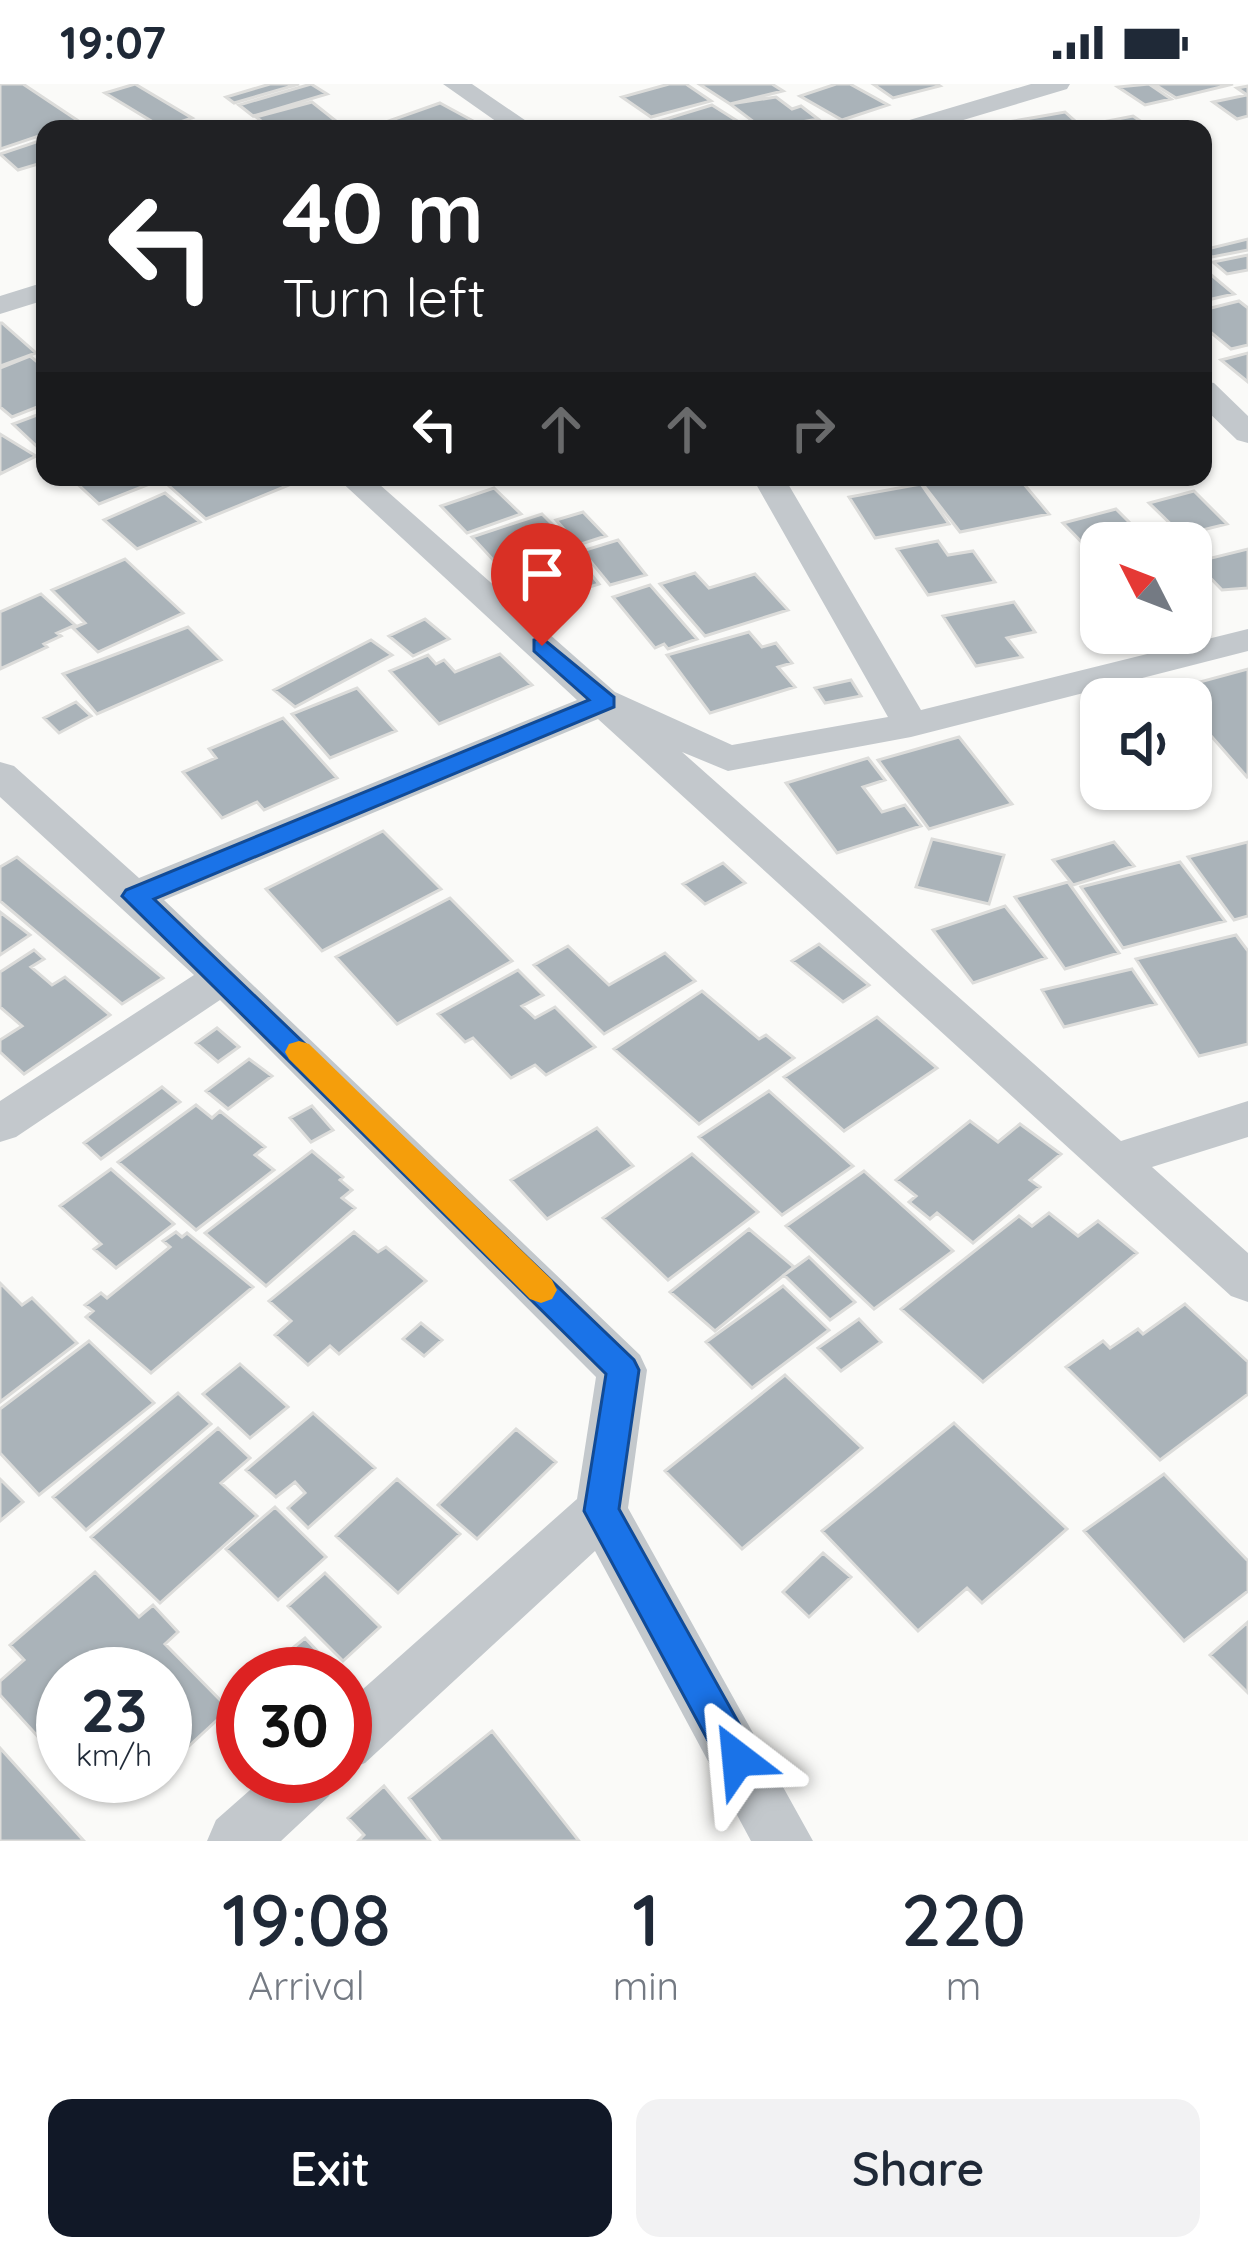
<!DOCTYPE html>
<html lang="en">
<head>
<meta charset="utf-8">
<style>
  body { margin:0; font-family:Quicksand,sans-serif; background:#f2f2f3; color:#1f2937; height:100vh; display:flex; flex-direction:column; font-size:45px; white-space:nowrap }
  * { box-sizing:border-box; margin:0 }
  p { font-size:39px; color:#747a83 }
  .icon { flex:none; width:66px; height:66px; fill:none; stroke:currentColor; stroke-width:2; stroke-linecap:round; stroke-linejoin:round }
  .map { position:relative; height:1757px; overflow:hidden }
  .sheet { display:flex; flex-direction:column; background:#fff; flex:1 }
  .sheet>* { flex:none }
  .guide { position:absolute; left:36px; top:36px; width:1176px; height:366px; border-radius:24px; box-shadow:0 3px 9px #0004; background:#202124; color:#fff; overflow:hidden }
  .needle { width:78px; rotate:312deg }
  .tools { position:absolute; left:1080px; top:438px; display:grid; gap:24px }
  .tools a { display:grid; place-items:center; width:132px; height:132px; border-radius:24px; background:#fff; box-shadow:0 3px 9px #0004; font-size:60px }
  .speed { position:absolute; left:36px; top:1563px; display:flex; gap:24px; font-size:60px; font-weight:700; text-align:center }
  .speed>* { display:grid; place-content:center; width:156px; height:156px; border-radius:50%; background:#fff; box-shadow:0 3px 9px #0004; line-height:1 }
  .speed small { font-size:30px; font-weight:400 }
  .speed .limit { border:18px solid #d22; background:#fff; color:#111 }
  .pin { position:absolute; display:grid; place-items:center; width:102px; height:102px; color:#fff; margin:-123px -51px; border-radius:50% 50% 50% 0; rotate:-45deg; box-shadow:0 0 12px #0007 }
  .pin .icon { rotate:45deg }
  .me { position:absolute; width:132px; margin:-66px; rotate:331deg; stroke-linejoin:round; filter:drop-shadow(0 0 9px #0008) }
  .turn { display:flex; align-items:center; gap:42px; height:252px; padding:0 48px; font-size:54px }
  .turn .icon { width:156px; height:156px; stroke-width:2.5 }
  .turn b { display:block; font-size:84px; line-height:102px }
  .lanes { display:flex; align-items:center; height:114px; padding:0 48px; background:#0003; justify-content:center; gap:60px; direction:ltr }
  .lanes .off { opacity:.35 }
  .eta { display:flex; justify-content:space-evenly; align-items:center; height:204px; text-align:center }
  .eta b { font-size:72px; font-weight:600; line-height:84px }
  .action { display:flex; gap:24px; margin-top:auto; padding:24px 48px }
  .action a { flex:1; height:138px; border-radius:24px; background:#111827; color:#fff; font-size:48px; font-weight:600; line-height:138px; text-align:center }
  .action a+a { background:#f2f2f3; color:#1f2937 }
  .status { display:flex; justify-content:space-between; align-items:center; height:84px; padding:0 60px; background:#fff; direction:ltr }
  .status svg { height:33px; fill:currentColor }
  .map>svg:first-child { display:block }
  .building { fill:#aab3b9; stroke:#dcdcda; stroke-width:3 }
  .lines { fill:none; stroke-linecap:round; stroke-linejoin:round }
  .street { fill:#c3c8cc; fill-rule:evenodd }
  .route { fill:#1a73e8; stroke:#114b97; stroke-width:3 }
  .slow { fill:#f59e0b }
</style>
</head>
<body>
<div class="status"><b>19:07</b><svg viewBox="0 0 49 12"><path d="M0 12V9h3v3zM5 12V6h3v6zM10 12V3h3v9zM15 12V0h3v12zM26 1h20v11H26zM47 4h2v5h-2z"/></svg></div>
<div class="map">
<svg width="1248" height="1757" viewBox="0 0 1248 1757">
  <rect width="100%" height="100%" fill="#fafaf8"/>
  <path class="building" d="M0 0H23L80 38 45 45V50L0 65Z
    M135 0 192 34 163 44 105 9Z
    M270 0H299L234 19 226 13Z
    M311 0 327 10 253 32 239 21Z
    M669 0H686L711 17 651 33 622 13Z
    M699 0H772L783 7 730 20Z
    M836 0H850L888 21 842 36 800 12Z
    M873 0H937L940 2 893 14Z
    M1149 0 1171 15 1145 21 1118 3Z
    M1154 0H1233L1176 14Z
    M1248 2V32L1237 35 1213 18 1247 11 1237 4Z
    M776 13 792 25 801 22 818 35 763 45 730 20Z
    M312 18 346 45H271L256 33Z
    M440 19 488 45 369 44Z
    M712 21 750 45H685L677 40 665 44 656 38Z
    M1065 28 1082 43 1002 45 997 40Z
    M1133 32 1152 45H1105L1097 39Z
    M45 55V78L18 86 0 70Z
    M1248 155V166L1212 173 1203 166Z
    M1248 171V186L1227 190 1213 178Z
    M1203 184 1234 210 1203 217Z
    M1239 217 1248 224V261L1231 265 1203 242V226Z
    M0 239H2L36 269 0 282Z
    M1248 269V298L1221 276Z
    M30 272 45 284V320L12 333 0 323V284Z
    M45 328V370L13 340Z
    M0 350 36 372 0 390Z
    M70 393H167L99 420Z
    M188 393H305L306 394 206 435 168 401Z
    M944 393H1018L1049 430 960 448 921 398Z
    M921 400 949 440 875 454 849 413Z
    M494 404 521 430 467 449 441 422Z
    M1194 407 1227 440 1182 451 1149 419Z
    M165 409 200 438 137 465 104 436Z
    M1116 425 1150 459H1101V478L1063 439Z
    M583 428 606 452 578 461 556 436Z
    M542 430 573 461 533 475 527 469 496 479 472 453Z
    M618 456 646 491 610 501 582 467Z
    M938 457 948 471 973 467 995 498 928 511 897 465Z
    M1248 465V504L1222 506 1195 478Z
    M573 468 599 500 537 520 511 488Z
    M125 475 183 529 98 568 73 544 85 539 52 506Z
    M695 489 709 504 755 490 788 526 705 552 660 500Z
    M650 501 697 555 668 565 664 560 655 564 613 513Z
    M41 510 75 541 57 549 61 552 44 560 47 563 0 585V528Z
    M1014 518 1035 548 1007 554 1022 573 976 582 943 532Z
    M425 535 449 555 413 572 389 552Z
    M188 543 221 576 97 630 63 590Z
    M749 548 762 563 776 559 792 579 778 583 795 603 710 629 667 571Z
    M371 556 392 571 295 623 274 606Z
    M500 570 532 601 439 640 390 587 428 571 436 580 444 576 455 588Z
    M1248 585V692L1247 693 1191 629V615H1178L1170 606Z
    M851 596 861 612 825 619 815 604Z
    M357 604 396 647 330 674 292 630Z
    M76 618 91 632 59 649 44 634Z
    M283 634 337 694 264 726 257 718 222 734 183 688 216 674 209 665Z
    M959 653 1012 720 929 745 878 676Z
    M868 674 885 696 863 703 882 728 905 721 921 742 837 769 786 699Z
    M383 747 441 805 322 867 266 805Z
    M932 755 1004 771 989 820 916 803Z
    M1114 758 1134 782 1073 801 1053 776Z
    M1248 758V832L1234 836 1188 773Z
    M17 773 163 894 122 920 0 817V783Z
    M1180 778 1225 837 1123 864 1081 803Z
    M723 779 745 799 705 820 683 800Z
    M1068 798 1119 869 1065 885 1015 813Z
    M450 814 512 877 397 940 336 873Z
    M1005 822 1046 874 973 899 933 846Z
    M0 828 30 851 0 871Z
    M1236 851 1248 867V960L1199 972 1136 875Z
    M819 860 869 901 843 918 792 877Z
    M568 862 609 901 665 869 695 897 604 950 534 881Z
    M34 866 44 875 31 883 52 901 65 893 110 931 24 990 0 968V956L22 942 0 923V888Z
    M1132 885 1156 920 1064 943 1042 906Z
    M518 886 543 911 522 922 535 934 555 923 595 963 546 991 535 981 511 994 473 954 465 958 438 930Z
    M702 907 759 955 766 951 794 974 699 1040 614 965Z
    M877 933 937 984 844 1047 784 993Z
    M217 944 239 963 218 978 196 959Z
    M249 975 272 992 228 1025 206 1007Z
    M162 1003 180 1018 101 1075 84 1059Z
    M769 1007 853 1082 782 1131 699 1053Z
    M196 1021 212 1034 220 1027 265 1063 255 1071 274 1086 196 1146 118 1078Z
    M312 1022 333 1046 311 1058 290 1034Z
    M970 1037 998 1058 1020 1040 1061 1070 1030 1096 1040 1103 973 1159 937 1129 930 1135 909 1118 916 1112 896 1096Z
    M597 1044 633 1082 547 1135 511 1096Z
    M312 1067 343 1093 340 1096 352 1106 342 1114 355 1124 266 1202 205 1149Z
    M692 1070 758 1128 668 1196 603 1134Z
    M111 1085 174 1140 116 1184 94 1165 101 1160 60 1122Z
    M864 1087 953 1167 874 1225 786 1142Z
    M1049 1129 1078 1152 1098 1137 1137 1169 983 1298 901 1225 1019 1132 1032 1142Z
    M749 1145 794 1183 715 1247 670 1208Z
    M176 1148 182 1153 187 1149 253 1203 151 1289 86 1233 93 1227 85 1221 101 1209 107 1214 170 1163 163 1157Z
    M354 1148 378 1168 386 1163 426 1197 339 1270 330 1262 308 1281 275 1251 291 1237 269 1217Z
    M809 1173 855 1218 830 1236 784 1191Z
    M0 1199 22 1221 32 1214 77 1259 0 1318Z
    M783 1202 829 1246 752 1304 706 1258Z
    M1185 1220 1248 1278V1310L1160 1376 1066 1283 1103 1257 1110 1264 1138 1245 1143 1250Z
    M859 1235 881 1258 841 1287 818 1264Z
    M421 1239 442 1256 424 1272 403 1255Z
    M89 1257 154 1319 39 1411 0 1369V1325Z
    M240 1280 288 1323 250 1354 203 1310Z
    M785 1291 862 1364 742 1465 665 1387Z
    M178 1309 211 1340 86 1446 53 1413Z
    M313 1329 375 1384 308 1444 288 1424 305 1409 295 1398 276 1413 246 1386Z
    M954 1339 1067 1445 982 1519 967 1504 918 1547 822 1447Z
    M218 1344 250 1374 221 1399 257 1432 160 1519 91 1453Z
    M516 1345 556 1378 477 1455 438 1421Z
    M1164 1390 1248 1477V1507L1184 1557 1084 1447Z
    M0 1395 23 1418 0 1437Z
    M397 1395 460 1450 398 1509 336 1452Z
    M275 1423 326 1473 278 1516 226 1465Z
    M823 1469 851 1493 809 1533 783 1508Z
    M95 1488 139 1533 153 1521 178 1548 165 1560 229 1625 176 1674 165 1662V1590H63L62 1679 0 1611V1597L24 1576 10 1561Z
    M325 1489 380 1543 343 1577 288 1522Z
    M1248 1538V1609L1210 1571Z
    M305 1554 339 1590H293L279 1575Z
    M492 1647 579 1757H441L409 1714Z
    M0 1664 84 1757H0Z
    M384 1702 430 1757H358L364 1751 348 1734Z"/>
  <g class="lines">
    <path class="street" d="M443 0H472L538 45H507Z
      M1031 0H1070L1067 5 933 45H892L896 40Z
      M45 198V216L0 230V212Z
      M1203 297 1214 299 1248 332V359L1237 356 1203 323Z
      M336 393H371L615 608 732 661 888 633 752 393H784L921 626 1248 545V567L911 653 728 687 682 668 1121 1057 1248 1017V1053L1152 1083 1248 1169V1218L1231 1212 598 635 164 816 640 1271 647 1286 628 1424 813 1757H751L595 1467 365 1679 345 1687V1621L577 1415 596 1293 220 916 16 1053 0 1058V1017L194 891 0 713V678L14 682 139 794 577 616Z
      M266 1692H338L329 1712 281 1757H207L216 1736Z"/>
  </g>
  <path class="route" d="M542 554 614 613V623L154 815 634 1276 639 1286 619 1425 751 1661 757 1675 751 1688 738 1693 725 1688 584 1427 606 1290 122 812 126 806 589 616 534 567V556Z"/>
  <path class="slow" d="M299 957 309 960 552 1196 557 1206 552 1215 541 1219 530 1215 289 975 285 968 289 960Z"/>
</svg>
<div class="tools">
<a><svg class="needle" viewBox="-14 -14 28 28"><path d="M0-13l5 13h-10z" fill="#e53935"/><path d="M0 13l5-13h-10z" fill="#747a83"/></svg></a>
<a><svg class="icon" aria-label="sound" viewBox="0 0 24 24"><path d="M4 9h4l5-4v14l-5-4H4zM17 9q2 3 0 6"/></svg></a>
</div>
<div class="speed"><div>23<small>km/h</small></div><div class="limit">30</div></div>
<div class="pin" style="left:542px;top:562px;background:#d93025"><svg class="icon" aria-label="arrive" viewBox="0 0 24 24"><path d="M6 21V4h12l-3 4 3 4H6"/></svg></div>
<svg class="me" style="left:738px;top:1675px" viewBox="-20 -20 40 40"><path d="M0-17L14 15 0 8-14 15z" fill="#1a73e8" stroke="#fff" stroke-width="4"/></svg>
<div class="guide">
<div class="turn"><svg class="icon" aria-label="left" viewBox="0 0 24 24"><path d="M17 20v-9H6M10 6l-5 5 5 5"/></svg><div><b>40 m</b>Turn left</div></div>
<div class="lanes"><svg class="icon" aria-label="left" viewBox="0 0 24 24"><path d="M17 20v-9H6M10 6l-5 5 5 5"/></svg><svg class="icon off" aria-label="ahead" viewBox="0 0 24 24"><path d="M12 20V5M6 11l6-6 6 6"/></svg><svg class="icon off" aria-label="ahead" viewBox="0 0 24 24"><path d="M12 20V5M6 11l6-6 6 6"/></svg><svg class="icon off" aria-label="right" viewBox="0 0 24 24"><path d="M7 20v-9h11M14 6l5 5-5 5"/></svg></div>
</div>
</div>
<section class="sheet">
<div class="eta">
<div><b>19:08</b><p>Arrival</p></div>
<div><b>1</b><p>min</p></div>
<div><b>220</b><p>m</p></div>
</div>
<div class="action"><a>Exit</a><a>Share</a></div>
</section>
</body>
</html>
